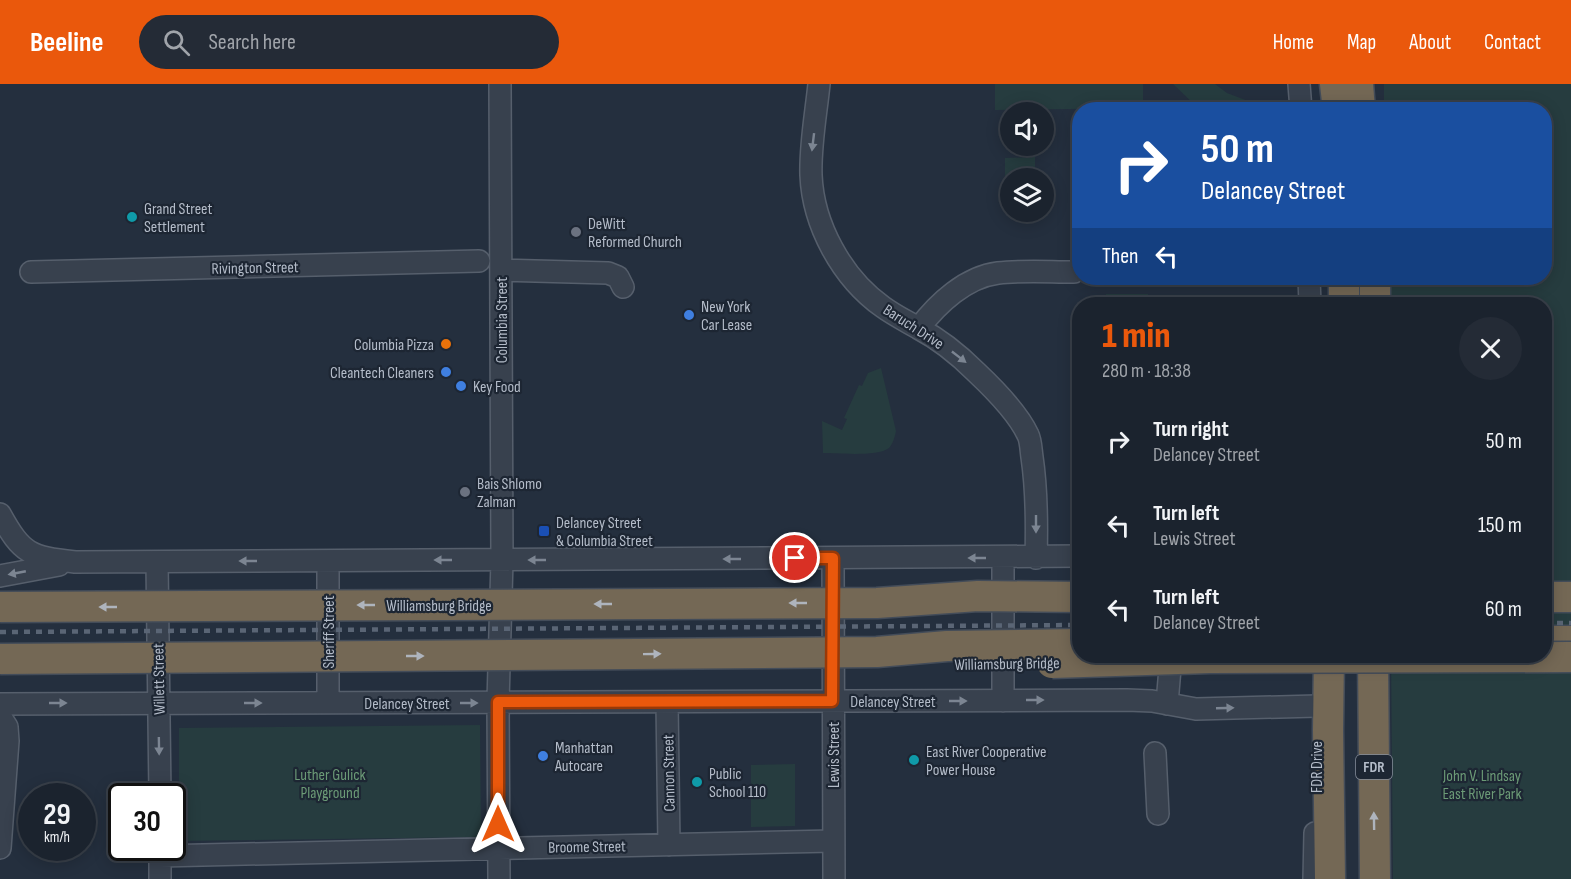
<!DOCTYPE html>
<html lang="en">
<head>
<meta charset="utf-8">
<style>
  body { margin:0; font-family:"Sofia Sans Condensed",sans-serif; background:#242b36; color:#f1f3f6; height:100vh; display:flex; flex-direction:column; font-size:22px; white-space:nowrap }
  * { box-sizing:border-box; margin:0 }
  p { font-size:20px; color:#a0a4aa }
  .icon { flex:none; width:33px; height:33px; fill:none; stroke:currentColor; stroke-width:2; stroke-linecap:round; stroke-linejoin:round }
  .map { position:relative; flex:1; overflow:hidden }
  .drawer { position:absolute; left:1072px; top:213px; width:480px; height:366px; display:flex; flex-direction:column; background:#1b232e; border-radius:24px; box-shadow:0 3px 15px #0003,0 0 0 2px #39404a }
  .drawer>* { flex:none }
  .guide { position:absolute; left:1072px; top:18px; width:480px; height:183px; border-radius:24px; box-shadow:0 3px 15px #0003,0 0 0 2px #39404a; background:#1a4fa0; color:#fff; overflow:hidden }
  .fabs { position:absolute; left:1000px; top:18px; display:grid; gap:12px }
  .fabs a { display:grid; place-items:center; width:54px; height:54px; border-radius:50%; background:#1b232e; box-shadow:0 3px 15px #0003,0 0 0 2px #39404a; font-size:30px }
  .speed { position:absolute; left:18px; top:699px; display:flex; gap:12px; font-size:30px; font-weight:700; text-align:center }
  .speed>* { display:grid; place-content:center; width:78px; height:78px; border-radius:50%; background:#1b232e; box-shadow:0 3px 15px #0003,0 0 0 2px #39404a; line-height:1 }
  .speed small { font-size:15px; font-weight:400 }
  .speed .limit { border:3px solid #111; border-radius:9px; background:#fff; color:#111 }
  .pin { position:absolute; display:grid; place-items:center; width:51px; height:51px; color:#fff; margin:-26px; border:3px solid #fff; border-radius:50%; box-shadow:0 2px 6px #0007 }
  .me { position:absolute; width:66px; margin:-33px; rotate:0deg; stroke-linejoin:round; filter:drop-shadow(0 0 4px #0008) }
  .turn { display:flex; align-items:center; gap:21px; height:126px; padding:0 30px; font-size:27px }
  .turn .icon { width:78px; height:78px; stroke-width:2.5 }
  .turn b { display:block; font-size:42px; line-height:51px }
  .then { display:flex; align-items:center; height:57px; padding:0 30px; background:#0003; gap:12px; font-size:22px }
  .round { display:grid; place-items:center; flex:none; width:63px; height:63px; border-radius:32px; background:#242b36 }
  .summary { display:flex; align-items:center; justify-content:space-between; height:102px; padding:0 30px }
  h1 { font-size:36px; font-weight:800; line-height:45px; color:#ea580c }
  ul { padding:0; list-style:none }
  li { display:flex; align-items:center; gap:18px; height:84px; padding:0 30px }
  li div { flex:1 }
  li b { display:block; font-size:22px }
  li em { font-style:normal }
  header { display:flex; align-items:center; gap:36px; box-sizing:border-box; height:84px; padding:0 30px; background:#ea580c; color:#fff }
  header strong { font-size:28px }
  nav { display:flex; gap:33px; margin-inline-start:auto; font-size:21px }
  .search { width:420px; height:54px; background:#242b36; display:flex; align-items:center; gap:15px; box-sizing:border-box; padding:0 21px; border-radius:33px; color:#a0a4aa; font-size:22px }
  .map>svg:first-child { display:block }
  .green { fill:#263c3f }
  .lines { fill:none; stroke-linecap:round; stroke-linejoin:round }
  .minor-casing { stroke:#565f6c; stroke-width:24 }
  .highway-casing { stroke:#434c59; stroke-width:33 }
  .minor { stroke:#38414e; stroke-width:21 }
  .highway { stroke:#746855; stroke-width:30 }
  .rail { stroke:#5a6575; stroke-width:4.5; stroke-dasharray:6 6; stroke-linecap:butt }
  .highway-bridge-casing { stroke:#434c59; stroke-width:33; stroke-linecap:butt }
  .highway-bridge { stroke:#746855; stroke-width:30 }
  .oneway { fill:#7c8592 }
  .oneway2 { fill:#aeb4bd }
  .route-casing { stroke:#983908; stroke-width:15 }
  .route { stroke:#ea580c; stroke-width:10 }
  .culture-dot { fill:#0f9aa8; stroke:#1d2633; stroke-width:2 }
  .worship-dot { fill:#6b7280; stroke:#1d2633; stroke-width:2 }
  .shop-dot { fill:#3f7fe0; stroke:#1d2633; stroke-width:2 }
  .food-dot { fill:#e8710a; stroke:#1d2633; stroke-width:2 }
  .transit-dot { fill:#1a4fb4; stroke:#1d2633; stroke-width:2 }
  .labels { text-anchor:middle; stroke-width:4.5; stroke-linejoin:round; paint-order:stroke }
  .shield { fill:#1d2633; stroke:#878f9c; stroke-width:1.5 }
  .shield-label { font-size:15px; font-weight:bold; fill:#b4bcc9 }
  .poi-label { font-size:16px; fill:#b4bcc9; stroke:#1d2633; text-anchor:start }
  .street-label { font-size:16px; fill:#b4bcc9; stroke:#1d2633 }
  .park-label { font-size:16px; fill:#6b9a76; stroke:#1d2633 }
</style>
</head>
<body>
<header>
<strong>Beeline</strong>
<div class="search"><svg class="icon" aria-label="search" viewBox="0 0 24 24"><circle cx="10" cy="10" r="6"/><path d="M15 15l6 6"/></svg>Search here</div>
<nav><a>Home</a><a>Map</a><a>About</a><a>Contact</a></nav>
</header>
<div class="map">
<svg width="1571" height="795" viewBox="0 0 1571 795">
  <rect width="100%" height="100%" fill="#242f3e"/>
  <path class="green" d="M995 0H1143V24L995 26Z
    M1173 0H1215L1227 9 1248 17 1256 25H1199Z
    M1384 0H1571V795H1393L1391 572H1545V220H1387L1386 194H1545V26L1384 25Z
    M1035 73V94H1011V123H1005V74Z
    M1106 210H1148V220H1104Z
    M881 284 896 347C895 352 893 360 889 364 878 373 837 369 823 369L822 337 842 346 847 335 844 334 859 301 862 302 868 289Z
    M480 641 481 753 179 757V644Z
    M795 680V742L751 743V681Z"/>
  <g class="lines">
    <g class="minor-casing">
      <path id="minor" d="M819 0C816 30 810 61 811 91 813 141 842 194 883 223 894 231 906 237 918 244 939 255 959 271 976 288 993 304 1018 329 1028 351 1031 357 1031 367 1032 373 1037 407 1037 440 1036 474
        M1299 0 1301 26
        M501 186 608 189 618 193 623 203
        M31 188 479 177
        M1309 194 1310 220
        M919 244C938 219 966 193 998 189 1023 186 1049 188 1074 188
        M0 430C22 470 30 473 75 478L1080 472
        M833 474 834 795
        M328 477V619
        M157 478 160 712
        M0 492 59 481
        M1003 617V474
        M667 618 669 761
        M0 620 1127 616 1152 617 1196 625 1317 622
        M1167 620 1171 572
        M0 632 7 643 8 657 0 764
        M1155 669 1158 730
        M160 764V795
        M160 772 833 757
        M499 795 498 618 502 476 500 0
        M1314 795 1315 749"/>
    </g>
    <g class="highway-casing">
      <path id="highway" d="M1335 0 1338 26
        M1358 0 1360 26
        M1344 194V220
        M1375 194V220
        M1545 513H1571
        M1545 557H1571
        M1329 572 1328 646 1330 795
        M1373 572 1375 795"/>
    </g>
    <use href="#minor" class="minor"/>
    <use href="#highway" class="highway"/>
    <path class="rail" d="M1545 539H1571
      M0 548 1080 541"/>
    <g class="highway-bridge-casing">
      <path id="highway-bridge" d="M0 523 877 519 978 512 1080 513
        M0 575 877 568 947 562 1080 560
        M1052 579 1210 574 1571 573"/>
    </g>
    <use href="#highway-bridge" class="highway-bridge"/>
  </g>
  <defs><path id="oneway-solid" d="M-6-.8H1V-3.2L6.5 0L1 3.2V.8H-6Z" transform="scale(1.5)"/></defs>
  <g class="oneway">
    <use href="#oneway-solid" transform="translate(813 58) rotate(97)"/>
    <use href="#oneway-solid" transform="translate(959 273) rotate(38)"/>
    <use href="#oneway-solid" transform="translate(1036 440) rotate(90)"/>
    <use href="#oneway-solid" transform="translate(977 474) rotate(180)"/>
    <use href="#oneway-solid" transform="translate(732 475) rotate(180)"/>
    <use href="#oneway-solid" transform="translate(443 476) rotate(180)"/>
    <use href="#oneway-solid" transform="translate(537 476) rotate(180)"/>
    <use href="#oneway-solid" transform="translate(248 477) rotate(180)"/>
    <use href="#oneway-solid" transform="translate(17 489) rotate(169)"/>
    <use href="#oneway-solid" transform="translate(1035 616)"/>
    <use href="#oneway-solid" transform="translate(958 617)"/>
    <use href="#oneway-solid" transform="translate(58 619)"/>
    <use href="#oneway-solid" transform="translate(253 619)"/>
    <use href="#oneway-solid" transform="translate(469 619)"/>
    <use href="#oneway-solid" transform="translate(1225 624) rotate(-2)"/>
    <use href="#oneway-solid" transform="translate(159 662) rotate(89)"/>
  </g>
  <g class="oneway2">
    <use href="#oneway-solid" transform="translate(798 519) rotate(180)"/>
    <use href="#oneway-solid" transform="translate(603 520) rotate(180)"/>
    <use href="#oneway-solid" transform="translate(366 521) rotate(180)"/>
    <use href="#oneway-solid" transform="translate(108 523) rotate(180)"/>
    <use href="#oneway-solid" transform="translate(652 570) rotate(-1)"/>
    <use href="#oneway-solid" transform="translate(415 572)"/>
    <use href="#oneway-solid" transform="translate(1374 737) rotate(-91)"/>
  </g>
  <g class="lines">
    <g class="route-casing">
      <path id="route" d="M498 740V618L832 617 833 474H795"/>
    </g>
    <use href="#route" class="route"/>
  </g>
  <g class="culture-dot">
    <circle cx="132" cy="133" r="6"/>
    <circle cx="914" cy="676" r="6"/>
    <circle cx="697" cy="698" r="6"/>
  </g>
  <g class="worship-dot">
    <circle cx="576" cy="148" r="6"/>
    <circle cx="465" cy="408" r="6"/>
  </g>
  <g class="shop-dot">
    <circle cx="689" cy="231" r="6"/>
    <circle cx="446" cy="288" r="6"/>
    <circle cx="461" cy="302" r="6"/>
    <circle cx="543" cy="672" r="6"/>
  </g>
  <circle class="food-dot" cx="446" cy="260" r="6"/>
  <rect class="transit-dot" x="538" y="441" width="12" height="12" rx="3"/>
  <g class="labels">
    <rect class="shield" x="1356" y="671" width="36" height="24" rx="4.5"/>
    <g class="shield-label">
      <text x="1374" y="688">FDR</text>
    </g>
    <g class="poi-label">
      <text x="144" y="130">Grand Street<tspan x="144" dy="18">Settlement</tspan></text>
      <text x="588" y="145">DeWitt<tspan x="588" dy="18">Reformed Church</tspan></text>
      <text x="701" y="228">New York<tspan x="701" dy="18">Car Lease</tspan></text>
      <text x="434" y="266" text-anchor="end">Columbia Pizza</text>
      <text x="434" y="294" text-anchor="end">Cleantech Cleaners</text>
      <text x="473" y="308">Key Food</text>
      <text x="477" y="405">Bais Shlomo<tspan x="477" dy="18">Zalman</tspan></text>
      <text x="556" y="444">Delancey Street<tspan x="556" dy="18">&amp; Columbia Street</tspan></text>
      <text x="555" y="669">Manhattan<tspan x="555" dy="18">Autocare</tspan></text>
      <text x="926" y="673">East River Cooperative<tspan x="926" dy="18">Power House</tspan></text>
      <text x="709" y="695">Public<tspan x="709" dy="18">School 110</tspan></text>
    </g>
    <g class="street-label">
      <text transform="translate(255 183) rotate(-1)" y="6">Rivington Street</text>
      <text transform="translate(501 236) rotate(-90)" y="6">Columbia Street</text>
      <text transform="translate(914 242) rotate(33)" y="6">Baruch Drive</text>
      <text x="439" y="527">Williamsburg Bridge</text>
      <text transform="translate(328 548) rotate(-90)" y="6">Sheriff Street</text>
      <text transform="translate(1007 579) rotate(-1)" y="6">Williamsburg Bridge</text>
      <text transform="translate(158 595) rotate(-91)" y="6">Willett Street</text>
      <text x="893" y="623">Delancey Street</text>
      <text x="407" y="625">Delancey Street</text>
      <text transform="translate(833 671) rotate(-90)" y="6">Lewis Street</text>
      <text transform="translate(1316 683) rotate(-90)" y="6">FDR Drive</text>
      <text transform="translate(668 689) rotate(-91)" y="6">Cannon Street</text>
      <text transform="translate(587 762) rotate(-1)" y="6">Broome Street</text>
    </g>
    <g class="park-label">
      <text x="330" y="696">Luther Gulick<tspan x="330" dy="18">Playground</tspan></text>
      <text x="1482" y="697">John V. Lindsay<tspan x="1482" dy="18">East River Park</tspan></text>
    </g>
  </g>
</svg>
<div class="fabs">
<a><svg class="icon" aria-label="sound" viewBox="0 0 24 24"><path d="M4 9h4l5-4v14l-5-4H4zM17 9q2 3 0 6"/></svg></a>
<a><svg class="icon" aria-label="layers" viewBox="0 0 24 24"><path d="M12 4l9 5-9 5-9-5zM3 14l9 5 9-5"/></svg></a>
</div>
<div class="speed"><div>29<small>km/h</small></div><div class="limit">30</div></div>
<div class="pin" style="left:795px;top:474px;background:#d93025"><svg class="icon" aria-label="arrive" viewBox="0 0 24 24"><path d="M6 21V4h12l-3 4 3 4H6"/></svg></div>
<svg class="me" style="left:498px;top:740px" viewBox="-20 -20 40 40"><path d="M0-17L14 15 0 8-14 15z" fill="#ea580c" stroke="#fff" stroke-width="4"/></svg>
<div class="guide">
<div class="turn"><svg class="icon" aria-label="right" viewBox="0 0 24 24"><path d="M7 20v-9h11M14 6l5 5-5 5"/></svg><div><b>50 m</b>Delancey Street</div></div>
<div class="then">Then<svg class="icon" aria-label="left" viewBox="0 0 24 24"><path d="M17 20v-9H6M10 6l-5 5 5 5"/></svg></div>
</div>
<section class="drawer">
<div class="summary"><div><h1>1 min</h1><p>280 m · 18:38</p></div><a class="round"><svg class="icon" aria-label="close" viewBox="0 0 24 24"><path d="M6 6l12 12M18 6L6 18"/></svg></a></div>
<ul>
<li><svg class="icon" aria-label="right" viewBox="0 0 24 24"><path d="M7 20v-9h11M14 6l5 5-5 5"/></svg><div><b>Turn right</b><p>Delancey Street</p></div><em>50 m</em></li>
<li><svg class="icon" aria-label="left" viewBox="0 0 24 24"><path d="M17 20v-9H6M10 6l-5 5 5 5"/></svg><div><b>Turn left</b><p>Lewis Street</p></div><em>150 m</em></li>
<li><svg class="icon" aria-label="left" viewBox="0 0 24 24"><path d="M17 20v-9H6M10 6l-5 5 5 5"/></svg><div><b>Turn left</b><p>Delancey Street</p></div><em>60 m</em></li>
</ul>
</section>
</div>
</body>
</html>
